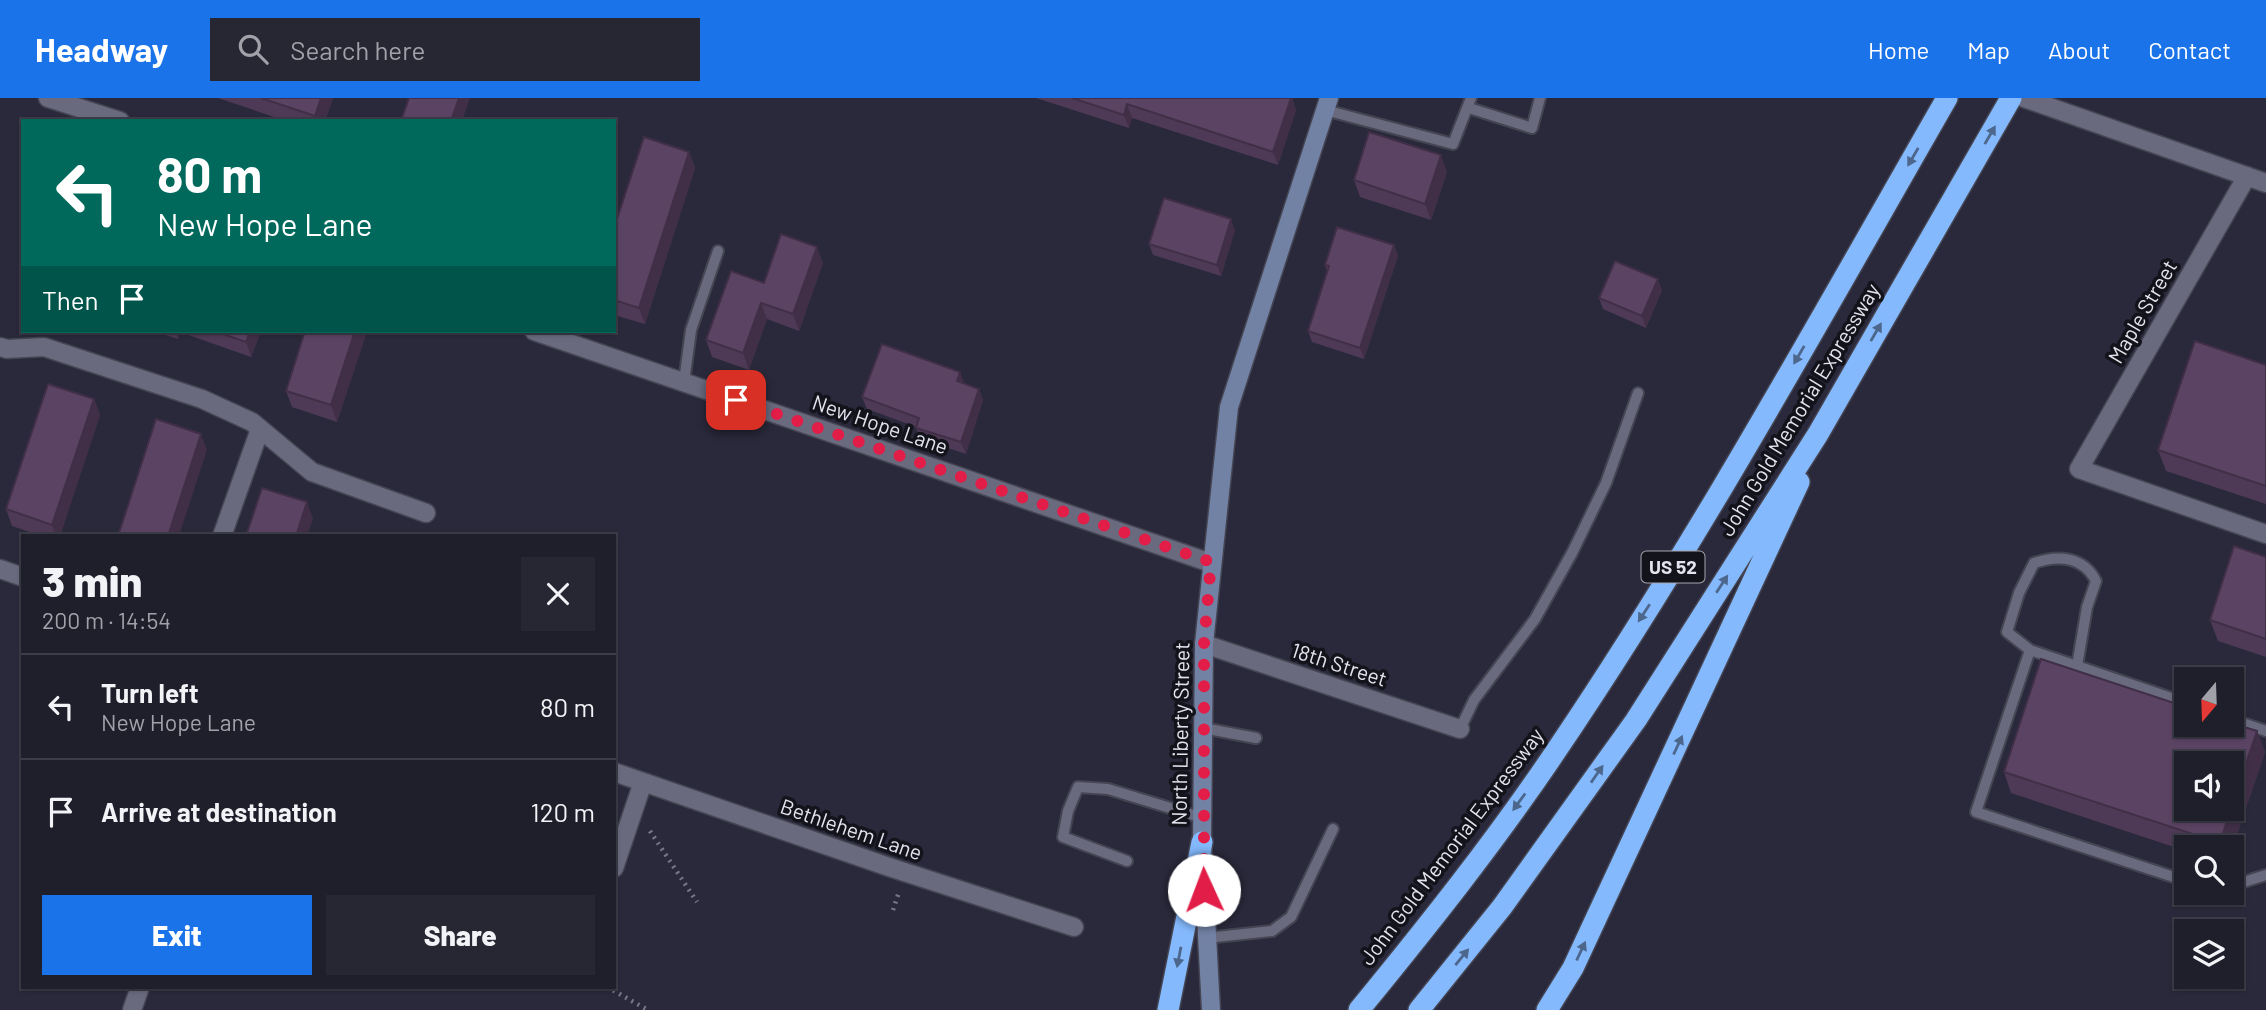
<!DOCTYPE html>
<html lang="en">
<head>
<meta charset="utf-8">
<style>
  body { margin:0; font-family:Barlow,sans-serif; background:#272734; color:#f1f3f6; height:100vh; display:flex; flex-direction:column; font-size:26px; white-space:nowrap }
  * { box-sizing:border-box; margin:0 }
  p { font-size:23px; color:#a1a2a9 }
  .icon { flex:none; width:38px; height:38px; fill:none; stroke:currentColor; stroke-width:2; stroke-linecap:round; stroke-linejoin:round }
  .map { position:relative; flex:1; overflow:hidden }
  .drawer { position:absolute; left:21px; top:436px; width:595px; height:455px; display:flex; flex-direction:column; background:#1f1f2c; border-radius:0px; box-shadow:0 2px 5px #0004,0 0 0 2px #3c3d48 }
  .drawer>* { flex:none }
  .hud { position:absolute; left:21px; top:21px; width:595px; height:214px; border-radius:0px; box-shadow:0 2px 5px #0004,0 0 0 2px #3c3d48; background:#00695c; color:#fff; overflow:hidden }
  .needle { width:46px; rotate:199deg }
  .fabs { position:absolute; left:2174px; top:569px; display:grid; gap:14px }
  .fabs a { display:grid; place-items:center; width:70px; height:70px; border-radius:0px; background:#1f1f2c; box-shadow:0 2px 5px #0004,0 0 0 2px #3c3d48; font-size:35px }
  .pin { position:absolute; display:grid; place-items:center; width:60px; height:60px; color:#fff; margin:-30px; border-radius:14px; box-shadow:0 4px 10px #0006 }
  .me { position:absolute; width:77px; margin:-38px; rotate:358deg; stroke-linejoin:round; filter:drop-shadow(0 0 5px #0008) }
  .turn { display:flex; align-items:center; gap:24px; height:147px; padding:0 21px; font-size:32px }
  .turn .icon { width:91px; height:91px; stroke-width:2.5 }
  .turn b { display:block; font-size:49px; line-height:60px }
  .then { display:flex; align-items:center; height:66px; padding:0 21px; background:#0003; gap:14px; font-size:26px }
  .round { display:grid; place-items:center; flex:none; width:74px; height:74px; border-radius:0px; background:#272734 }
  .head { display:flex; align-items:center; justify-content:space-between; height:119px; padding:0 21px }
  h1 { font-size:42px; font-weight:800; line-height:52px }
  .action { display:flex; gap:14px; margin-top:auto; padding:14px 21px }
  .action a { flex:1; height:80px; border-radius:0px; background:#1a73e8; color:#fff; font-size:28px; font-weight:800; line-height:80px; text-align:center }
  .action a+a { background:#272734; color:#f1f3f6 }
  ul { padding:0; list-style:none }
  li { display:flex; align-items:center; gap:21px; height:105px; padding:0 21px; border-top:2px solid #3c3d48 }
  li div { flex:1 }
  li b { display:block; font-size:26px }
  li em { font-style:normal }
  header { display:flex; align-items:center; gap:42px; box-sizing:border-box; height:98px; padding:0 35px; background:#1a73e8; color:#fff }
  header strong { font-size:33px }
  nav { display:flex; gap:38px; margin-inline-start:auto; font-size:24px }
  .search { width:490px; height:63px; background:#272734; display:flex; align-items:center; gap:18px; box-sizing:border-box; padding:0 24px; border-radius:0px; color:#a1a2a9; font-size:26px }
  .map>svg:first-child { display:block }
  .lines { fill:none; stroke-linecap:round; stroke-linejoin:round }
  .service-casing { stroke:#444452; stroke-width:14 }
  .minor-casing { stroke:#444452; stroke-width:21 }
  .secondary-casing { stroke:#444452; stroke-width:21 }
  .motorway-casing { stroke:#444452; stroke-width:24 }
  .path { stroke:#777887; stroke-width:4.5; stroke-dasharray:2 5; stroke-linecap:butt }
  .service { stroke:#6a6a7f; stroke-width:10 }
  .minor { stroke:#6a6a7f; stroke-width:18 }
  .secondary { stroke:#7282a5; stroke-width:18 }
  .motorway { stroke:#84b9fd; stroke-width:21 }
  .wall { fill:#4e3a56 }
  .shaded-wall { fill:#402f46 }
  .building { fill:#5b4364; stroke:#402f46; stroke-width:2 }
  .oneway { fill:#4c668c }
  .route { stroke:#e11d48; stroke-width:12; stroke-dasharray:0 21.6 }
  .labels { text-anchor:middle; stroke-width:7; stroke-linejoin:round; paint-order:stroke }
  .shield { fill:#13131b; stroke:#a5a5af; stroke-width:2 }
  .shield-label { font-size:19px; font-weight:bold; fill:#e3e4ef }
  .street-label { font-size:21px; fill:#e3e4ef; stroke:#13131b }
</style>
</head>
<body>
<header>
<strong>Headway</strong>
<div class="search"><svg class="icon" aria-label="search" viewBox="0 0 24 24"><circle cx="10" cy="10" r="6"/><path d="M15 15l6 6"/></svg>Search here</div>
<nav><a>Home</a><a>Map</a><a>About</a><a>Contact</a></nav>
</header>
<div class="map">
<svg width="2266" height="912" viewBox="0 0 2266 912">
  <rect width="100%" height="100%" fill="#29293b"/>
  <g class="lines">
    <g class="service-casing">
      <path id="service" d="M1469 10 1532 30 1540 0
        M1325 12 1453 46 1471 0
        M684 284 691 232 718 153
        M2030 552 2007 534 2019 495 2034 465C2058 457 2083 458 2096 483L2087 509 2077 568
        M2186 605 2030 552 1976 714 2186 783
        M2231 621 2266 633
        M1203 630 1256 640
        M1460 631 1474 602 1535 521 1572 455 1606 385 1638 295
        M1127 763 1063 739 1068 713 1078 689 1108 691 1203 720
        M2231 788 2266 777
        M1206 840 1272 833 1291 819 1333 731"/>
    </g>
    <g class="minor-casing">
      <path id="minor" d="M48 0 120 23
        M2024 0 2266 85
        M2247 78 2079 371 2266 436
        M534 233 1211 465
        M0 249 7 251 44 249 202 301 252 324 312 374 426 415
        M222 438 260 331
        M0 471 23 479
        M1204 546 1460 631
        M614 674 889 769 1074 829
        M614 770 643 684
        M132 912 140 889"/>
    </g>
    <g class="secondary-casing">
      <path id="secondary" d="M1211 912 1202 744 1204 546 1229 309 1329 0"/>
    </g>
    <g class="motorway-casing">
      <path id="motorway" d="M1168 912 1202 744
        M1359 912C1427 829 1494 745 1554 656 1697 445 1820 221 1947 0
        M1419 912 1502 809 1636 622 1818 336 2011 0
        M1547 912 1573 870 1799 384"/>
    </g>
    <path class="path" d="M650 733 697 804
      M893 812 899 794
      M607 889 648 912"/>
    <use href="#service" class="service"/>
    <use href="#minor" class="minor"/>
    <use href="#secondary" class="secondary"/>
    <use href="#motorway" class="motorway"/>
  </g>
  <path class="wall" d="M218 0H333L325 23H286Z
    M1036 0H1292L1296 12 1278 67 1132 20 1129 30Z
    M689 54 695 70 645 226 614 217V130Z
    M1447 74 1431 122 1360 99 1354 82Z
    M1235 132 1221 178 1153 157 1149 146Z
    M1394 147 1398 158 1364 261 1312 244 1308 233 1327 174 1325 167Z
    M823 165 799 233 767 221 749 272 712 259 706 242 764 185Z
    M1662 192 1646 230 1603 211 1599 200Z
    M153 233H261L251 259 180 234 178 241Z
    M367 233 337 324 292 309 286 293Z
    M2266 267V406L2166 373 2158 352Z
    M964 286 979 291 983 302 966 356 920 341 916 329 867 311 862 299Z
    M94 301 100 317 60 438H41L12 428 6 411Z
    M2266 459V559L2218 543 2210 522Z
    M2257 633 2265 654 2231 755V749H2186V753L2011 695 2004 674Z"/>
  <path class="shaded-wall" d="M321 0H333L325 23H317L315 18Z
    M459 0H470L462 23H451Z
    M1291 0H1292L1296 12 1278 67 1273 54Z
    M1127 6 1132 20 1129 30 1124 17Z
    M689 54 695 70 645 226 639 210Z
    M1441 57 1447 74 1431 122 1425 106Z
    M1231 121 1235 132 1221 178 1217 167Z
    M1394 147 1398 158 1364 261 1360 250Z
    M817 149 823 165 799 233 793 216Z
    M1658 181 1662 192 1646 230 1642 218Z
    M761 205 767 221 749 272 743 255Z
    M175 233 180 234 178 241Z
    M250 233H261L251 259 246 244Z
    M355 233H367L337 324 331 307Z
    M960 274 964 285 957 283Z
    M979 291 983 302 966 356 961 344Z
    M94 301 100 317 60 438H56L52 427Z
    M201 336 207 352 179 438H168Z
    M307 404 313 421 307 438H296Z
    M2257 633 2265 654 2231 755V749H2221L2220 745Z"/>
  <path class="building" d="M261 0H321L315 18Z
    M409 0H459L451 23H401Z
    M1072 0H1291L1273 54 1127 6 1124 17Z
    M1369 34 1441 57 1425 106 1354 82Z
    M644 39 689 54 639 210 614 202V130Z
    M1164 100 1231 121 1217 167 1149 146Z
    M1337 129 1394 147 1360 250 1308 233 1329 168 1325 167Z
    M781 136 817 149 793 216 761 205 743 255 706 242 731 173 764 185Z
    M1615 163 1658 181 1642 218 1599 200Z
    M214 233H250L246 244Z
    M305 233H355L331 307 286 293Z
    M2195 243 2266 267V388L2158 352Z
    M882 246 960 274 957 283 979 291 961 344 916 330 919 320 862 299Z
    M48 286 94 301 52 427 6 411Z
    M156 321 201 336 168 438H118Z
    M262 390 307 404 296 438H246Z
    M2234 448 2266 459V541L2210 522Z
    M2041 561 2186 609V626H2231V625L2257 633 2231 710V665H2186V710H2231L2220 745 2004 674Z"/>
  <defs><path id="oneway-solid" d="M-6-.8H1V-3.2L6.5 0L1 3.2V.8H-6Z" transform="scale(1.75)"/></defs>
  <g class="oneway">
    <use href="#oneway-solid" transform="translate(1990 37) rotate(-60)"/>
    <use href="#oneway-solid" transform="translate(1913 59) rotate(120)"/>
    <use href="#oneway-solid" transform="translate(1876 234) rotate(-60)"/>
    <use href="#oneway-solid" transform="translate(1799 257) rotate(120)"/>
    <use href="#oneway-solid" transform="translate(1722 486) rotate(-57)"/>
    <use href="#oneway-solid" transform="translate(1644 515) rotate(123)"/>
    <use href="#oneway-solid" transform="translate(1678 647) rotate(-65)"/>
    <use href="#oneway-solid" transform="translate(1597 676) rotate(-55)"/>
    <use href="#oneway-solid" transform="translate(1519 704) rotate(126)"/>
    <use href="#oneway-solid" transform="translate(1581 853) rotate(-65)"/>
    <use href="#oneway-solid" transform="translate(1179 859) rotate(101)"/>
    <use href="#oneway-solid" transform="translate(1462 859) rotate(-51)"/>
  </g>
  <g class="lines">
    <path class="route" d="M736 302 1211 464 1204 546V792"/>
  </g>
  <g class="labels">
    <rect class="shield" x="1641.5" y="453.5" width="63" height="31" rx="5"/>
    <g class="shield-label">
      <text x="1673" y="476">US 52</text>
    </g>
    <g class="street-label">
      <text transform="translate(2143 214) rotate(-60)" y="7">Maple Street</text>
      <text transform="translate(1800 312) rotate(-59)" y="7">John Gold Memorial Expressway</text>
      <text transform="translate(880 327) rotate(19)" y="7">New Hope Lane</text>
      <text transform="translate(1339 567) rotate(18)" y="7">18th Street</text>
      <text transform="translate(1181 636) rotate(-89)" y="7">North Liberty Street</text>
      <text transform="translate(851 732) rotate(19)" y="7">Bethlehem Lane</text>
      <text transform="translate(1452 749) rotate(-53)" y="7">John Gold Memorial Expressway</text>
    </g>
  </g>
</svg>
<div class="fabs">
<a><svg class="needle" viewBox="-14 -14 28 28"><path d="M0-13l5 13h-10z" fill="#e53935"/><path d="M0 13l5-13h-10z" fill="#a1a2a9"/></svg></a>
<a><svg class="icon" aria-label="sound" viewBox="0 0 24 24"><path d="M4 9h4l5-4v14l-5-4H4zM17 9q2 3 0 6"/></svg></a>
<a><svg class="icon" aria-label="search" viewBox="0 0 24 24"><circle cx="10" cy="10" r="6"/><path d="M15 15l6 6"/></svg></a>
<a><svg class="icon" aria-label="layers" viewBox="0 0 24 24"><path d="M12 4l9 5-9 5-9-5zM3 14l9 5 9-5"/></svg></a>
</div>
<div class="pin" style="left:736px;top:302px;background:#d93025"><svg class="icon" aria-label="arrive" viewBox="0 0 24 24"><path d="M6 21V4h12l-3 4 3 4H6"/></svg></div>
<svg class="me" style="left:1204px;top:792px" viewBox="-20 -20 40 40"><circle r="19" fill="#fff"/><path d="M0-13L10 11 0 6-10 11z" fill="#e11d48"/></svg>
<div class="hud">
<div class="turn"><svg class="icon" aria-label="left" viewBox="0 0 24 24"><path d="M17 20v-9H6M10 6l-5 5 5 5"/></svg><div><b>80 m</b>New Hope Lane</div></div>
<div class="then">Then<svg class="icon" aria-label="arrive" viewBox="0 0 24 24"><path d="M6 21V4h12l-3 4 3 4H6"/></svg></div>
</div>
<section class="drawer">
<div class="head"><div><h1>3 min</h1><p>200 m · 14:54</p></div><a class="round"><svg class="icon" aria-label="close" viewBox="0 0 24 24"><path d="M6 6l12 12M18 6L6 18"/></svg></a></div>
<ul>
<li><svg class="icon" aria-label="left" viewBox="0 0 24 24"><path d="M17 20v-9H6M10 6l-5 5 5 5"/></svg><div><b>Turn left</b><p>New Hope Lane</p></div><em>80 m</em></li>
<li><svg class="icon" aria-label="arrive" viewBox="0 0 24 24"><path d="M6 21V4h12l-3 4 3 4H6"/></svg><div><b>Arrive at destination</b></div><em>120 m</em></li>
</ul>
<div class="action"><a>Exit</a><a>Share</a></div>
</section>
</div>
</body>
</html>
